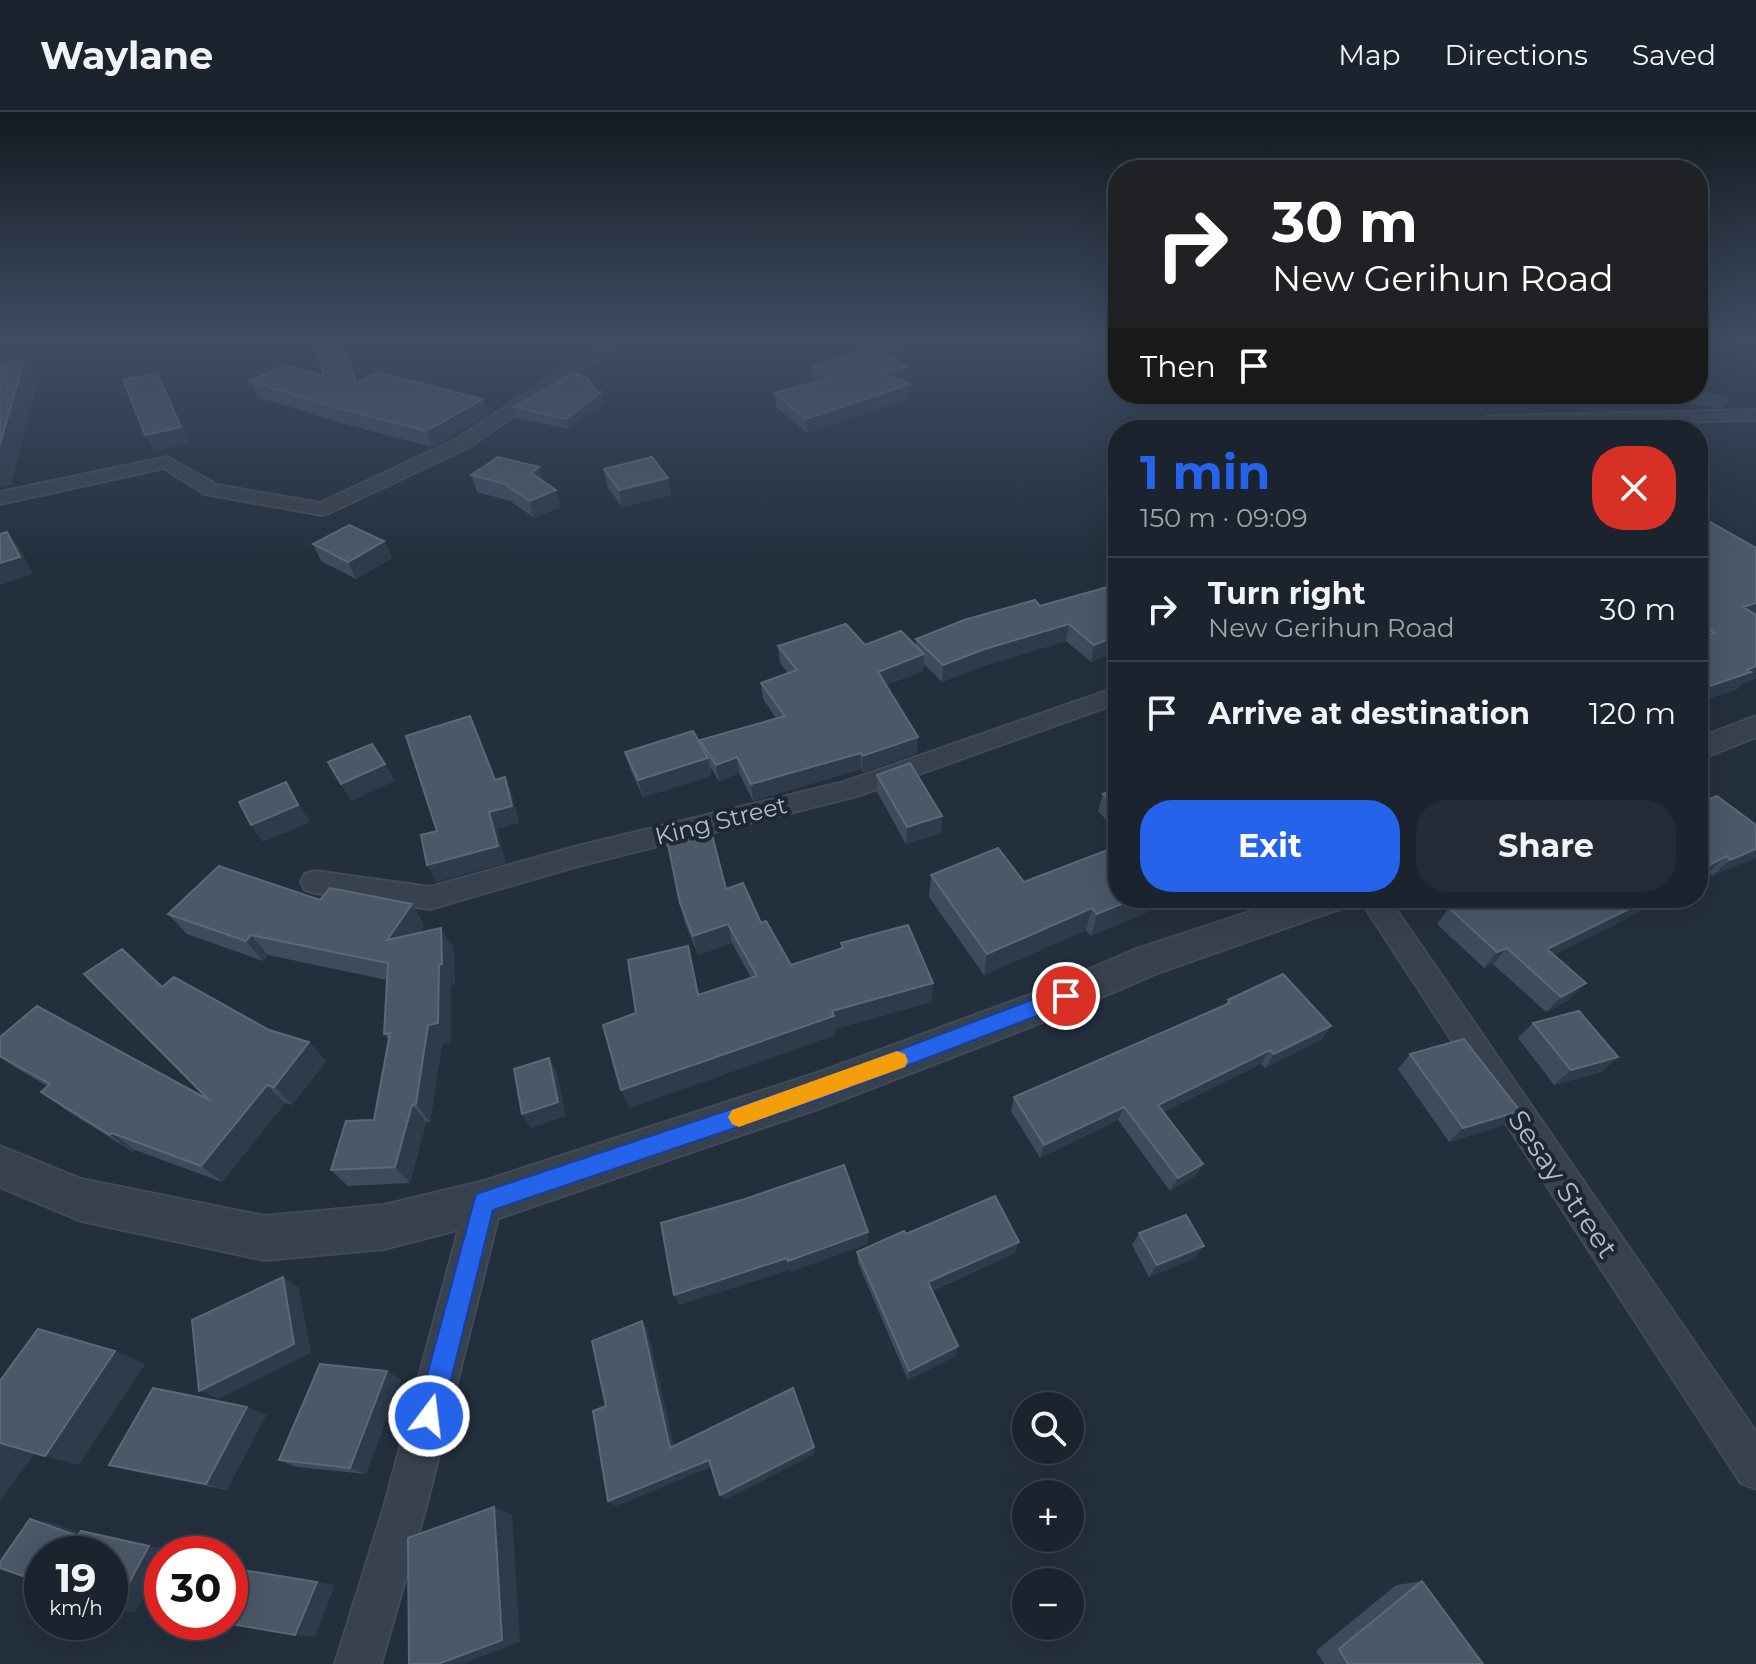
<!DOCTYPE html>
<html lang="en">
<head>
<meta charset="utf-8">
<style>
  body { margin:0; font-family:Montserrat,sans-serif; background:#242b36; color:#f1f3f6; height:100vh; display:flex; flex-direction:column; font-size:30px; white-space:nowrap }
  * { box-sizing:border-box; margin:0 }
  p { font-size:26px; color:#a0a4aa }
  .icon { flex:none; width:44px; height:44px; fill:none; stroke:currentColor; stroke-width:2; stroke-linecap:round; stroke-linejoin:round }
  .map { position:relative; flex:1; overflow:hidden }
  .drawer { position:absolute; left:1108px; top:308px; width:600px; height:488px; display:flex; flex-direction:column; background:#1b232e; border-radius:32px; box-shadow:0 8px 32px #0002,0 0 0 2px #39404a }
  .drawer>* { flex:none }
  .guide { position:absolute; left:1108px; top:48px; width:600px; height:244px; border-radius:32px; box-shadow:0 8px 32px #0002,0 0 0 2px #39404a; background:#202124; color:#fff; overflow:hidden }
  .buttons { position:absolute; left:1012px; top:1280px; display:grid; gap:16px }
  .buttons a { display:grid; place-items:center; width:72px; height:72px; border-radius:50%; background:#1b232e; box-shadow:0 8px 32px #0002,0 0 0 2px #39404a; font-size:40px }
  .speed { position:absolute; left:24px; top:1424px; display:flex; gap:16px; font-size:40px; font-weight:700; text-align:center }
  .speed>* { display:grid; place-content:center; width:104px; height:104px; border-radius:50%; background:#1b232e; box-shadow:0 8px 32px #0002,0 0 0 2px #39404a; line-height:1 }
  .speed small { font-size:20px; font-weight:400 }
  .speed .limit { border:12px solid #d22; background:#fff; color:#111 }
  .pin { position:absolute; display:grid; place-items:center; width:68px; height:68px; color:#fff; margin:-34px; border:4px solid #fff; border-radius:50%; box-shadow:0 2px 8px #0007 }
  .me { position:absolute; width:88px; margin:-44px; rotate:15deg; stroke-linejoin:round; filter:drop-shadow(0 0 6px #0008) }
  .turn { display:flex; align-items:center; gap:28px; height:168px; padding:0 32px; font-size:36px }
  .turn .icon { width:104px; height:104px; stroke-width:2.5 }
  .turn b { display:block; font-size:56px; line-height:68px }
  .then { display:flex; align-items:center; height:76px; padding:0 32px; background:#0003; gap:16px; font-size:30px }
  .round { display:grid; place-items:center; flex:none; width:84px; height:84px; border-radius:32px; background:#242b36 }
  .headline { display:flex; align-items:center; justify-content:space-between; height:136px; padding:0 32px }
  h1 { font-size:48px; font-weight:700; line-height:60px; color:#2563eb }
  .button { display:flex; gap:16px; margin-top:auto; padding:16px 32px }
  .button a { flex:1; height:92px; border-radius:32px; background:#2563eb; color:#fff; font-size:32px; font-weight:700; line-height:92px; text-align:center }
  .button a+a { background:#242b36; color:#f1f3f6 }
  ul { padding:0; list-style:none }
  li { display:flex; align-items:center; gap:24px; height:104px; padding:0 32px; border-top:2px solid #39404a }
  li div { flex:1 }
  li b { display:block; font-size:30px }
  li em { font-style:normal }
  header { display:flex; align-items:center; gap:48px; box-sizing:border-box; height:112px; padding:0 40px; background:#1b232e; border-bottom:2px solid #39404a }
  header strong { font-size:38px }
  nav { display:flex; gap:44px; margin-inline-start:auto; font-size:28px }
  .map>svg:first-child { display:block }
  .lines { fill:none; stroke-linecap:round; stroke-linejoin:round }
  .minor-casing { stroke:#414a57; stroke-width:4 }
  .tertiary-casing { stroke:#414a57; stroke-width:4 }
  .minor { fill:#38414e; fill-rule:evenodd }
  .tertiary { fill:#38414e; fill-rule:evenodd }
  .wall { fill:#3f4b5c }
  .shaded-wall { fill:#2f3b4b }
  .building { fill:#4b5868; stroke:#5c6777; stroke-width:2 }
  .route { fill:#2563eb; stroke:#184099; stroke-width:2 }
  .slow { fill:#f59e0b }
  .labels { text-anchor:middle; stroke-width:8; stroke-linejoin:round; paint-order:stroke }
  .street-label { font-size:24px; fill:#b4bcc9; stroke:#1d2633 }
  .near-street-label { font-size:28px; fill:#b4bcc9; stroke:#1d2633 }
</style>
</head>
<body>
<header>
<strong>Waylane</strong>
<nav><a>Map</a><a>Directions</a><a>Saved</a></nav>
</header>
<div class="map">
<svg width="1756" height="1552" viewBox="0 0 1756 1552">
  <rect width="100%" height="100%" fill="#242f3e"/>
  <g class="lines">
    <g class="minor-casing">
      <path id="minor" d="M603 230H621L469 335 329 401 322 403 205 382 164 356 0 392V380L167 345 217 373 320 391 457 327Z
        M1698 281 1725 285 1727 289 1719 294 1676 287 1668 282Z
        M1756 298V308L1488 314 1479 309 1488 304Z
        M1118 575V591L857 684 578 754 430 797 315 781 305 778 301 770 305 762 315 759 430 775 578 734 844 670Z
        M1359 786H1388L1756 1320V1377L1741 1371Z
        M484 1073 496 1078 502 1090 426 1395 381 1552H335L384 1395 466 1090 472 1078Z"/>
    </g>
    <g class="tertiary-casing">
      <path id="tertiary" d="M1756 604V625L1698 648V626Z
        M1292 786H1350L1345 795 1160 860 1053 906 823 995 484 1111 384 1137 265 1148 81 1109 0 1075V1034L81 1067 265 1104 384 1093 484 1069 823 959 1027 884 1134 838Z"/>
    </g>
    <use href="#minor" class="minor"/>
    <use href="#tertiary" class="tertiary"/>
  </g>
  <path class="wall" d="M857 230H954L932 241 897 247 906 268 902 269 910 286 807 321 776 295 774 281 815 270 813 269 812 255 864 237Z
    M324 264 357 270 483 287 488 303 432 335 341 311 258 285 250 269Z
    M597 280H601L603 291 568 317 517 306 514 295Z
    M1540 282H1604L1599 290 1551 292Z
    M539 355 543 370 561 395 534 406 510 389 477 380 471 363Z
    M604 357 671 383 622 395 607 374Z
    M1698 403 1756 436V566L1741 572 1736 578 1698 590Z
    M384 429 392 446 356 467 321 449 313 432Z
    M1118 453V539L1091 550 1066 529 983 554 942 570 924 552 923 559 886 573 917 641 863 660 861 657 753 689 739 661 719 669 710 655 711 664 643 685 630 657 625 640 701 633 700 628 776 606 763 587 761 571 788 561 780 551 778 534 865 533 916 534V527L1113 473 1110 472 1113 455Z
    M877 663 942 704 941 721 906 732 877 680Z
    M1118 676V721L1098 699 1103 682Z
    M1698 692 1756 737 1712 764 1709 760 1698 767Z
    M931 763 1024 770 1118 786H1156L1152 798 1091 824 1086 818 984 863 929 785Z
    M726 777 761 811 791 853 841 837V831L933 871 931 890 835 917V923L629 996 636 901 693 854 699 883 751 866 732 831 698 843 685 811 680 791Z
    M1469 786H1663L1611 815 1553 842 1570 887 1546 900 1493 852 1484 856 1437 812 1449 796Z
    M320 788 412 792 424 813 419 821 441 816 453 836 455 872 451 873V930L442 932 430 1010H426L410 1071 348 1074 331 1058 374 1008 389 928 384 922 387 868 268 843 263 849 187 822 168 802Z
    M162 875 269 918 309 930 326 949 292 993 285 991 222 1070 135 1038 133 1040 66 998 41 980 47 974 13 954 0 945V925L209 988Z
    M1228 888 1331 914 1321 928 1265 956 1261 952 1163 1000 1203 1052 1195 1064 1170 1079 1118 1008 1040 1046 1011 999 1014 985 1225 893Z
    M1533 911 1618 945 1601 960 1554 973 1518 926Z
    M1410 942 1520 999 1504 1013 1449 1030 1398 957Z
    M1139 1121 1195 1146 1149 1165 1132 1133Z
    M906 1122 1015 1141 932 1179 958 1234 955 1244 908 1268 858 1151 857 1140Z
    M387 1259 401 1268 366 1362 297 1355 279 1348Z
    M247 1295 266 1303 227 1378 132 1359 109 1353Z
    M1422 1469 1483 1552H1324L1316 1539 1396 1473Z"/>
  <path class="shaded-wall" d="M918 230H954L932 241 882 250V237Z
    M24 249 38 271 11 373 0 375V332Z
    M906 255V268L881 275V261Z
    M157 261 165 277 190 331 154 339 145 323Z
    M910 272V286L807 321 806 307Z
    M601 280 603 291 568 317 566 307Z
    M483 287 488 303 432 335 426 319Z
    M539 355 544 372 531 361Z
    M668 366 671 383 622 395 619 378Z
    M556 378 561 395 534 406 529 389Z
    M7 420 20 437 33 462 0 473V451Z
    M384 429 392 446 356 467 348 450Z
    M1756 491V504L1743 495Z
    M1069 512 1066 529 983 554 942 570 943 553 985 537Z
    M1118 523V539L1091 550 1094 533Z
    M924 542 923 559 878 576V560Z
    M1756 554V566L1741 572 1736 578 1698 590V588L1710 574Z
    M918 625 917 641 863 660 862 644Z
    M861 641V657L753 689 751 672Z
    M737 645 739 661 719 669 716 653Z
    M708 646 711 664 643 685 638 668Z
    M385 652 395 669 351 689 341 672Z
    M505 665 512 682 519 711 497 717 506 751 436 770 427 753 489 700Z
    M286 670 310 710 263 730 251 713Z
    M942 704 941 721 906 732 907 715Z
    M1756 737V746L1712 764 1730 748Z
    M1727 744 1709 760 1698 767V759Z
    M1136 786H1156L1152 798 1091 824 1097 802Z
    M1649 786H1663L1611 815 1532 853 1547 837Z
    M412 792 424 813 400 848 387 828Z
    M1092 796 1086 818 984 863 987 842Z
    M728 812 732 831 698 843 693 824Z
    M441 816 453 836 455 872 451 873V930L442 932 430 1010 416 992 439 853Z
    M251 823 268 843 263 849 246 829Z
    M1507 836 1493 852 1484 856 1497 840Z
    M933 871 931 890 835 917V923L629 996 621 978 832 899Z
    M1586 871 1570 887 1546 900 1561 885Z
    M1331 914 1321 928 1265 956 1274 942Z
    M309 930 326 949 292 993 274 975Z
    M1270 938 1261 952 1151 1006 1158 993Z
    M1618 945 1601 960 1554 973 1571 958Z
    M549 946 557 960 566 1004 531 1016 522 1002Z
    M267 973 285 991 222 1070 201 1054Z
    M412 993 426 1010 410 1071 395 1055Z
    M1124 995 1118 1008 1040 1046 1044 1033Z
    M1520 999 1504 1013 1449 1030 1463 1016Z
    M112 1021 135 1038 133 1040 110 1023Z
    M1203 1052 1195 1064 1170 1079 1178 1066Z
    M868 1120V1132L790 1160 788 1149Z
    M1019 1130 1015 1141 926 1181 928 1170Z
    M1204 1134 1195 1146 1149 1165 1157 1153Z
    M787 1146 790 1158 679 1193 674 1183Z
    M283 1165 299 1176 311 1241 219 1287 199 1279Z
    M642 1209 648 1219 676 1343 670 1336Z
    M958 1234 955 1244 908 1268 909 1259Z
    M115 1239 145 1252 79 1353 45 1344Z
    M387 1259 401 1268 366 1362 350 1356Z
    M247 1295 266 1303 227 1378 206 1372Z
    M0 1330 36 1340 0 1389Z
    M814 1335 815 1342 725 1388 720 1383Z
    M709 1348 714 1354 616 1394 608 1389Z
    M494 1395 512 1403 520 1530 462 1552H438Z
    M30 1407 53 1411 99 1428 78 1424Z
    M149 1434 168 1437 166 1442H162V1449L135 1501 114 1499Z
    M317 1470 335 1473 315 1525 295 1523Z"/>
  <path class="building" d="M314 230H342L356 271 377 260 483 287 426 319 334 295 250 269 284 253 324 264Z
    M870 230H918L882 237 906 255 881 261 910 272 806 307 774 281 831 266 812 255 874 233Z
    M24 249 0 332V252Z
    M157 261 181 315 145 323 123 268Z
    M572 262 587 265 597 280H601L566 307 514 295Z
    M498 345 539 355 531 361 556 378 529 389 505 372 471 363Z
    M652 345 668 366 619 378 604 357Z
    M1698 403 1756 436V491L1743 495 1756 503V554L1747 558 1751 560 1710 574 1703 569 1698 572V526L1715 521 1698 510Z
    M349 413 384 429 348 450 313 432Z
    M7 420 20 445 0 451V422Z
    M1118 472V523L1094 533 1069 512 985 537 943 553 916 527 964 508 1035 488 1040 494Z
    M846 512 865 533 901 519 924 542 878 560 918 625 862 644 861 641 751 672 737 645 716 653 700 628 785 604 761 571 797 558 778 534Z
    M470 604 495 668 505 665 512 694 489 700 498 734 427 753 421 723 437 719 406 624Z
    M693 619 708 646 638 668 625 640Z
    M372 632 385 652 341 672 328 650Z
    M910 651 942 704 907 715 877 663Z
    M286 670 298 693 251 713 239 690Z
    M1118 676V698L1103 682Z
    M1717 684 1756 713V737L1730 748 1727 744 1698 759V692Z
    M711 719 726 777 743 771 761 811 766 809 791 853 843 836 841 831 908 813 933 871 832 899 834 904 621 978 603 913 636 901 628 848 688 834 698 883 757 864 728 812 693 824 680 791 667 728Z
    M1118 734V786H1136L1097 802 1092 796 987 842 931 763 998 736 1024 770Z
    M219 754 320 788 330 776 412 792 387 828 441 816 442 852 439 853 438 911 428 913 416 992 412 993 395 1055 331 1058 346 1009 374 1008 390 921 384 922 388 851 251 823 246 829 168 802Z
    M1469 786H1649L1627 798 1547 837 1586 871 1561 885 1507 836 1497 840 1449 796Z
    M122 837 162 875 174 865 269 918 309 930 274 975 267 973 201 1054 112 1021 110 1023 41 980 50 972 0 944V925L37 894 209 988 84 862Z
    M1283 862 1331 914 1274 942 1270 938 1158 993 1203 1052 1178 1066 1124 995 1044 1033 1014 985 1230 891 1228 888Z
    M1579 899 1618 945 1571 958 1533 911Z
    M1464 927 1520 999 1463 1016 1410 942Z
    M549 946 558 990 522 1002 514 957Z
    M844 1053 868 1120 788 1149 787 1146 674 1183 661 1111 745 1087Z
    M995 1084 1019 1130 928 1170 958 1234 909 1259 857 1140 904 1119 906 1122Z
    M1186 1103 1204 1134 1157 1153 1139 1121Z
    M283 1165 294 1232 199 1279 192 1208Z
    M642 1209 670 1336 793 1276 814 1335 720 1383 709 1348 608 1389 593 1299 606 1294 592 1229Z
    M38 1217 115 1239 45 1344 0 1331V1269Z
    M320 1252 387 1259 350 1356 279 1348Z
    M153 1276 247 1295 206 1372 109 1353Z
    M494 1395 502 1528 438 1552H409L408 1426Z
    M30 1407 78 1424 81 1419 149 1434 114 1499 110 1498V1442H42V1471L0 1456V1450Z
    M230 1456 317 1470 295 1523 219 1510H230Z
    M1422 1469 1483 1552H1348L1339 1537Z"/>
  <linearGradient id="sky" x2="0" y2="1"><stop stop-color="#141a22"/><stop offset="0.51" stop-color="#3f4d63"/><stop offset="1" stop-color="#3f4d63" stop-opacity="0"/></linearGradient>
  <rect width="1756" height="447" fill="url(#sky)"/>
  <path class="route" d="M1066 875 1073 878 1076 884 1073 890 823 986 493 1098 442 1304 438 1313 429 1317 420 1313 416 1304 476 1082 822 967Z"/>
  <path class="slow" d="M897 939 905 942 908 949 905 955 739 1015 732 1012 728 1005 732 998Z"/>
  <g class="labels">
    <g class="street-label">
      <text transform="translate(721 709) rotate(-14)" y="8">King Street</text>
    </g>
    <g class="near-street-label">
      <text transform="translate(1563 1072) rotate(56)" y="10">Sesay Street</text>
    </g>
  </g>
</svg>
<div class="buttons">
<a><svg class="icon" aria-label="search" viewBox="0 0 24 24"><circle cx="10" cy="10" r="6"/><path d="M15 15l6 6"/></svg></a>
<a>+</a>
<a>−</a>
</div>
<div class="speed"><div>19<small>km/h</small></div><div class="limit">30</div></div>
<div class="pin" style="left:1066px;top:884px;background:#d93025"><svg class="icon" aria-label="arrive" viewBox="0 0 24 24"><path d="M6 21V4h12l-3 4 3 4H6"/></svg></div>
<svg class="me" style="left:429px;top:1304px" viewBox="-20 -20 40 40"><circle r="17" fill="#2563eb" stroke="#fff" stroke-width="3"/><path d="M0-11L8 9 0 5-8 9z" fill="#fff"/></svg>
<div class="guide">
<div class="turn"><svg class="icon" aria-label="right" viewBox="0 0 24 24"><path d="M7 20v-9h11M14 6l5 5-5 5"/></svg><div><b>30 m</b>New Gerihun Road</div></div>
<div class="then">Then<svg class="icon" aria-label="arrive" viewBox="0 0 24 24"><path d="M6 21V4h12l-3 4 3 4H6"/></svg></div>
</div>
<section class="drawer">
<div class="headline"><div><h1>1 min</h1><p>150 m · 09:09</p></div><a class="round" style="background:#d93025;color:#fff"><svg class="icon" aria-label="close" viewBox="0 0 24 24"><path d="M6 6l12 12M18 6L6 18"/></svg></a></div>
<ul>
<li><svg class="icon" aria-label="right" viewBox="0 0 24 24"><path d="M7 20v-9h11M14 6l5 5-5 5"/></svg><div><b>Turn right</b><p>New Gerihun Road</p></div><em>30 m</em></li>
<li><svg class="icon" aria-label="arrive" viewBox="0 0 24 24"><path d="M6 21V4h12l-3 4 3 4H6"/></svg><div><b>Arrive at destination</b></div><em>120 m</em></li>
</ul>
<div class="button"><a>Exit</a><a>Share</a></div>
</section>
</div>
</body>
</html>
